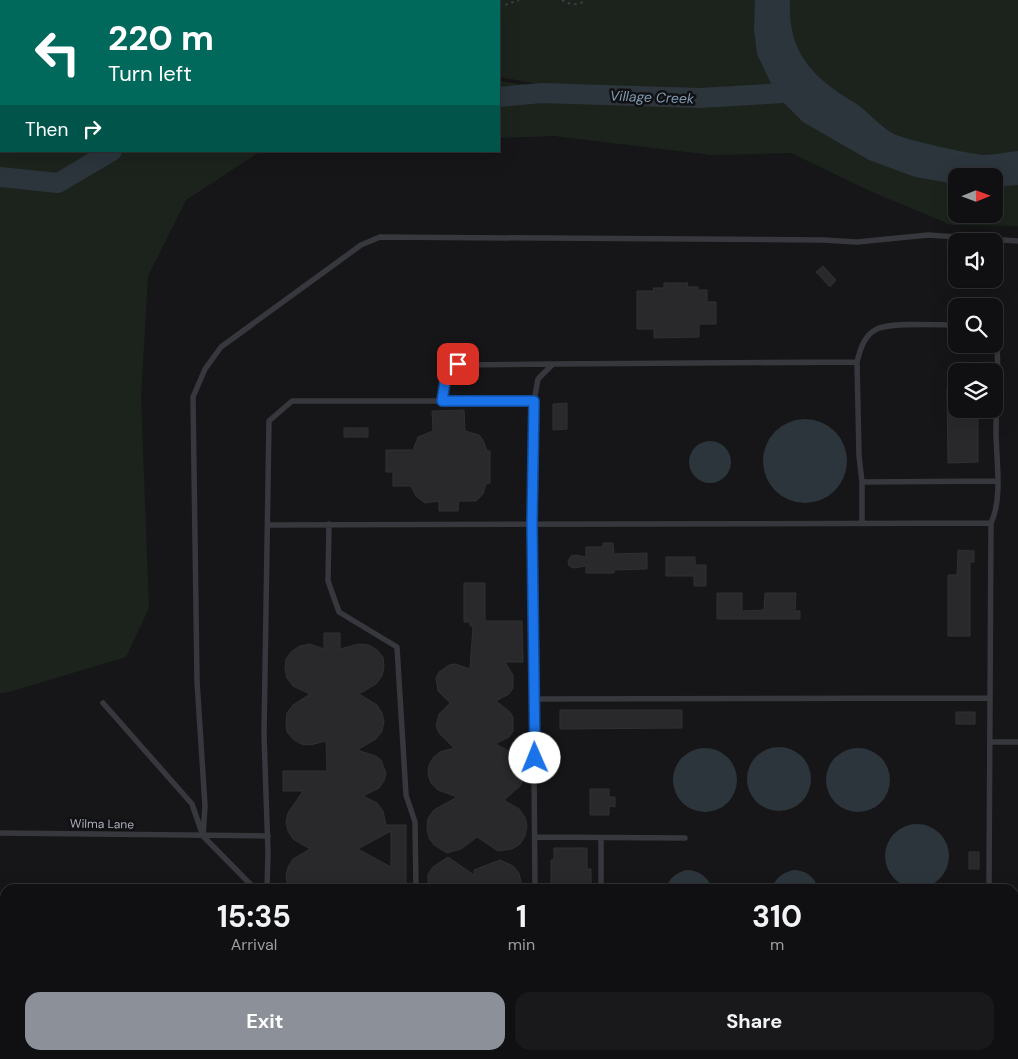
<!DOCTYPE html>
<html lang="en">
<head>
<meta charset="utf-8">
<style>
  body { margin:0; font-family:"DM Sans",sans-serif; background:#19191b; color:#f1f3f6; height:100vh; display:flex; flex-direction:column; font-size:19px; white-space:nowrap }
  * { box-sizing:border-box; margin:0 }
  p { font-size:16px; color:#9c9d9f }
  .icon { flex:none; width:28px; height:28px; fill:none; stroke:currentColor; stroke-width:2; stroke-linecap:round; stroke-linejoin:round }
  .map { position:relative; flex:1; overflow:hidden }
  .sheet { position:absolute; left:0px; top:884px; width:1019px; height:176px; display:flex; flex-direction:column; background:#101012; border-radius:15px 15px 0 0; box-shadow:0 5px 20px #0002,0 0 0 1px #303032 }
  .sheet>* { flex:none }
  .top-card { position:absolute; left:0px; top:0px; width:500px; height:152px; box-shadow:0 5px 20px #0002,0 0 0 1px #303032; background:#00695c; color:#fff; overflow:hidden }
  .needle { width:32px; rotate:89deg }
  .controls { position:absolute; left:948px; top:168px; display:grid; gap:10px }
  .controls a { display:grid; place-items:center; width:55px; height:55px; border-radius:10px; background:#101012; box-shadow:0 5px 20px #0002,0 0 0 1px #303032; font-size:25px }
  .pin { position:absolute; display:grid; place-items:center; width:42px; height:42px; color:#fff; margin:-21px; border-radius:10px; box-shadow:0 2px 8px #0006 }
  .me { position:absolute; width:55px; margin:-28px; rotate:359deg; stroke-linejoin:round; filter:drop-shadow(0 0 4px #0008) }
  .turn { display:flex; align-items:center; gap:18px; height:105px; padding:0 25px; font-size:22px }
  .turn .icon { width:65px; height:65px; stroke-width:2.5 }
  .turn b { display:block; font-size:35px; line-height:42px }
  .then { display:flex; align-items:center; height:48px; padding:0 25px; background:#0003; gap:10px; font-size:19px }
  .eta { display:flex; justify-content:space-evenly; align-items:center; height:85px; text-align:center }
  .eta b { font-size:30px; font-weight:700; line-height:35px }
  .action { display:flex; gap:10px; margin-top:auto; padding:10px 25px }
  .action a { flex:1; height:58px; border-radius:15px; background:#8c9099; color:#fff; font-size:20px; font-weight:700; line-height:58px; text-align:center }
  .action a+a { background:#19191b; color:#f1f3f6 }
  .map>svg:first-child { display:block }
  .green { fill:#1c231d; fill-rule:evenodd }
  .water { fill:#2c353c }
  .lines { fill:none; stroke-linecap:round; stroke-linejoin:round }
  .river { stroke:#2c353c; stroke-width:20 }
  .building { fill:#29292c; stroke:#303034; fill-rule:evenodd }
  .path { stroke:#3d3f44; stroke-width:2; stroke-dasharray:2.5 4; stroke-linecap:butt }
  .lane { stroke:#37383d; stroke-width:5.5 }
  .route-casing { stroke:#114b97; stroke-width:12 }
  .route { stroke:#1a73e8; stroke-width:9 }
  .labels { text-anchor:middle; stroke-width:5; stroke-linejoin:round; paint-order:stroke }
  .street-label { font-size:12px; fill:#a8adb8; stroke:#111113 }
  .water-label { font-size:14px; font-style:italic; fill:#7f9bb3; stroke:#111113 }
</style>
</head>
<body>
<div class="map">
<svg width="1018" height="1059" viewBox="0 0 1018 1059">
  <rect width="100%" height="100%" fill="#161618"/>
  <path class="green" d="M0 0H1018V226L951 225 870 191 791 153 712 155 554 136 499 138V81L595 94 499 77V1H1V151H261L186 200 148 276 141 398 149 608 126 657 9 692 0 693ZM956 176H994V214H956Z"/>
  <path class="water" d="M755 0H790C787 52 813 78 855 103 869 112 879 126 894 134 906 140 970 154 984 155 995 155 1007 152 1018 151V185L994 187V176H956V184L915 177 869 160 803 122 777 96 757 54 754 29Z
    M763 461a42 42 0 1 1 84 0a42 42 0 1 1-84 0Z
    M689 462a21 21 0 1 1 42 0a21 21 0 1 1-42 0Z
    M747 779a32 32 0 1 1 64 0a32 32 0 1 1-64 0Z
    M673 780a32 32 0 1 1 64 0a32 32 0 1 1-64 0Z
    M826 780a32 32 0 1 1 64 0a32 32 0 1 1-64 0Z
    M885 856a32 32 0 1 1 64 0a32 32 0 1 1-64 0Z
    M686 870C698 870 709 877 712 889H666C669 878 676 873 686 870Z
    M793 870C805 870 815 876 818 889H772C775 878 782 873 793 870Z"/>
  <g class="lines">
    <path class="river" d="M499 97 541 93 700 98 801 92
      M0 177 58 183 112 151"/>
  </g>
  <path class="building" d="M823 266 836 280 830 287 816 272Z
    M664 283H688L687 287H698V290H707V302H716V324H699V337L654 338V329H637V291H654L653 288H664Z
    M947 389H956V409H978V462L948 463Z
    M567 403V429L553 430V404Z
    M464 410 465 431 479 435 483 440 487 451H490V483L486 484 483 494 476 501H459L458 511H439V501L425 503 416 496 411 486H393V472H386V450H413L418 437 433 431 432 411Z
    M344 428H368V437H344Z
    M603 543H613L614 554 647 553V569L614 570V573H586V566L574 568 569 566 568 561 571 556 576 555 586 557V547H603Z
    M958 550 974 551V562H970V636H948V575H957Z
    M666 557H695V565H706V586H694V576H666Z
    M464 583H485V621H522L523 662H505L513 675V688L509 694 496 701 510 712 513 717V731L509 737 495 744 517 755 523 762 525 770 524 779 520 786 504 800 519 809 525 817 527 826 525 836 520 844 512 849 498 851 477 837 461 849 447 853 434 845 429 838 427 828 428 818 434 810 457 797 438 790 431 783 428 774 429 765 433 758 440 752 454 748 439 733 436 726 439 714 450 703 438 691 436 678 439 672 449 665 455 664 470 669 473 626H470V622H464Z
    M717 593H742V611L764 610 765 593H796L795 611H800V619H717Z
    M324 633H340V649L359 644 369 645 377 650 383 657 384 667 382 676 376 684 359 694 377 705 382 713 384 722 382 731 376 739 357 750 376 756 381 760 386 773 384 781 379 788 363 796 377 803 383 811 386 825H406V889H291L288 886 286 877 288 867 293 859 310 849 293 839 288 831 286 822 288 813 303 791H283V771H327L326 741 310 745 301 744 293 739 287 732 286 723 287 713 293 705 310 694 293 686 287 678 285 669 286 659 292 651 300 646 310 644 324 649ZM391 831V867L358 849Z
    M560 710H682V728L560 729Z
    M956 712H975V724H956Z
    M590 789H609V797H615V807L609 806V815H590Z
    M554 848H587V869H591V889L551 887V860H554Z
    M969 852H979V869H969Z
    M448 857 474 875V870L500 860 513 866 519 873 521 882 520 889H428V874L433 867Z"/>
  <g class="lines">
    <path class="path" d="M562 0C570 5 578 6 586 0
      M495 1 496 0
      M0 4V7
      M499 7 519 0
      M0 49 1 50"/>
    <path class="lane" d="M857 362 859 456 862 482 997 481
      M442 401 446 375 458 365 553 364
      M534 401 538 379 553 364 857 362C860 350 864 335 877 329 891 322 939 325 956 325
      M862 482V523
      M991 523C1003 498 996 459 996 431 996 398 1000 367 996 334L994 333
      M329 524 328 581 339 612 397 647 406 795 415 822 416 889
      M268 525 991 523 989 889
      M534 699 990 698
      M103 703 192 804 203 836 255 889
      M990 742H1018
      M0 833 268 836
      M203 836 205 806 197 681 193 397 205 369 221 347 361 245 380 237 823 240 857 242 928 235 1018 241
      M536 837 685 838
      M601 838V889
      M267 889 268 852 264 735 269 421 292 401H534L532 523 535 889
      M1014 984H1018
      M262 1055V1059
      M475 1055 481 1059
      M536 1055V1059
      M625 1055V1059
      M989 1059V1055"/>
  </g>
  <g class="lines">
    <g class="route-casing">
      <path id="route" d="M458 364 446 375 442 401H534L532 523 535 758"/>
    </g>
    <use href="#route" class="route"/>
  </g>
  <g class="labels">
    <g class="street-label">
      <text transform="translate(102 824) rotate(1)" y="4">Wilma Lane</text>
    </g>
    <g class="water-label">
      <text transform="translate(652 97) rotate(2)" y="5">Village Creek</text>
    </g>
  </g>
</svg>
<div class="controls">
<a><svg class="needle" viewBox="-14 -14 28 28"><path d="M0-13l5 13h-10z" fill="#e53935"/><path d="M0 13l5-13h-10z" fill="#9c9d9f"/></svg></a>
<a><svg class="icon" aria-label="sound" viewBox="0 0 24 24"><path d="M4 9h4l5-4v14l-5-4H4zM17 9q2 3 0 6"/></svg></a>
<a><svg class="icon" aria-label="search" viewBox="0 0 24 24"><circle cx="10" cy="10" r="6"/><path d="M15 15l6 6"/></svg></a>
<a><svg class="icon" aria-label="layers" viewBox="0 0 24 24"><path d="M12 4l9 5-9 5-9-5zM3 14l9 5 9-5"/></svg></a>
</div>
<div class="pin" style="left:458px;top:364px;background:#d93025"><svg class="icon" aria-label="arrive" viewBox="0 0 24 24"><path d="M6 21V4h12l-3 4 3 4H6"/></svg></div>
<svg class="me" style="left:535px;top:758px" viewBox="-20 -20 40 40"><circle r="19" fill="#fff"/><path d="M0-13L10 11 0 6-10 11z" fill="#1a73e8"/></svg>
<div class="top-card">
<div class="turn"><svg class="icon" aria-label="left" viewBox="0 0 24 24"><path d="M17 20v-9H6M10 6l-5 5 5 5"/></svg><div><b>220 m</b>Turn left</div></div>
<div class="then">Then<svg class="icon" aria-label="right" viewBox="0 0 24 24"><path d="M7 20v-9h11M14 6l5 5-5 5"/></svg></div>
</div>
<section class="sheet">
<div class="eta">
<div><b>15:35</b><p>Arrival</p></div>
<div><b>1</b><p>min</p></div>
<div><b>310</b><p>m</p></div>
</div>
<div class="action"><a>Exit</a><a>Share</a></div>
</section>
</div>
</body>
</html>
